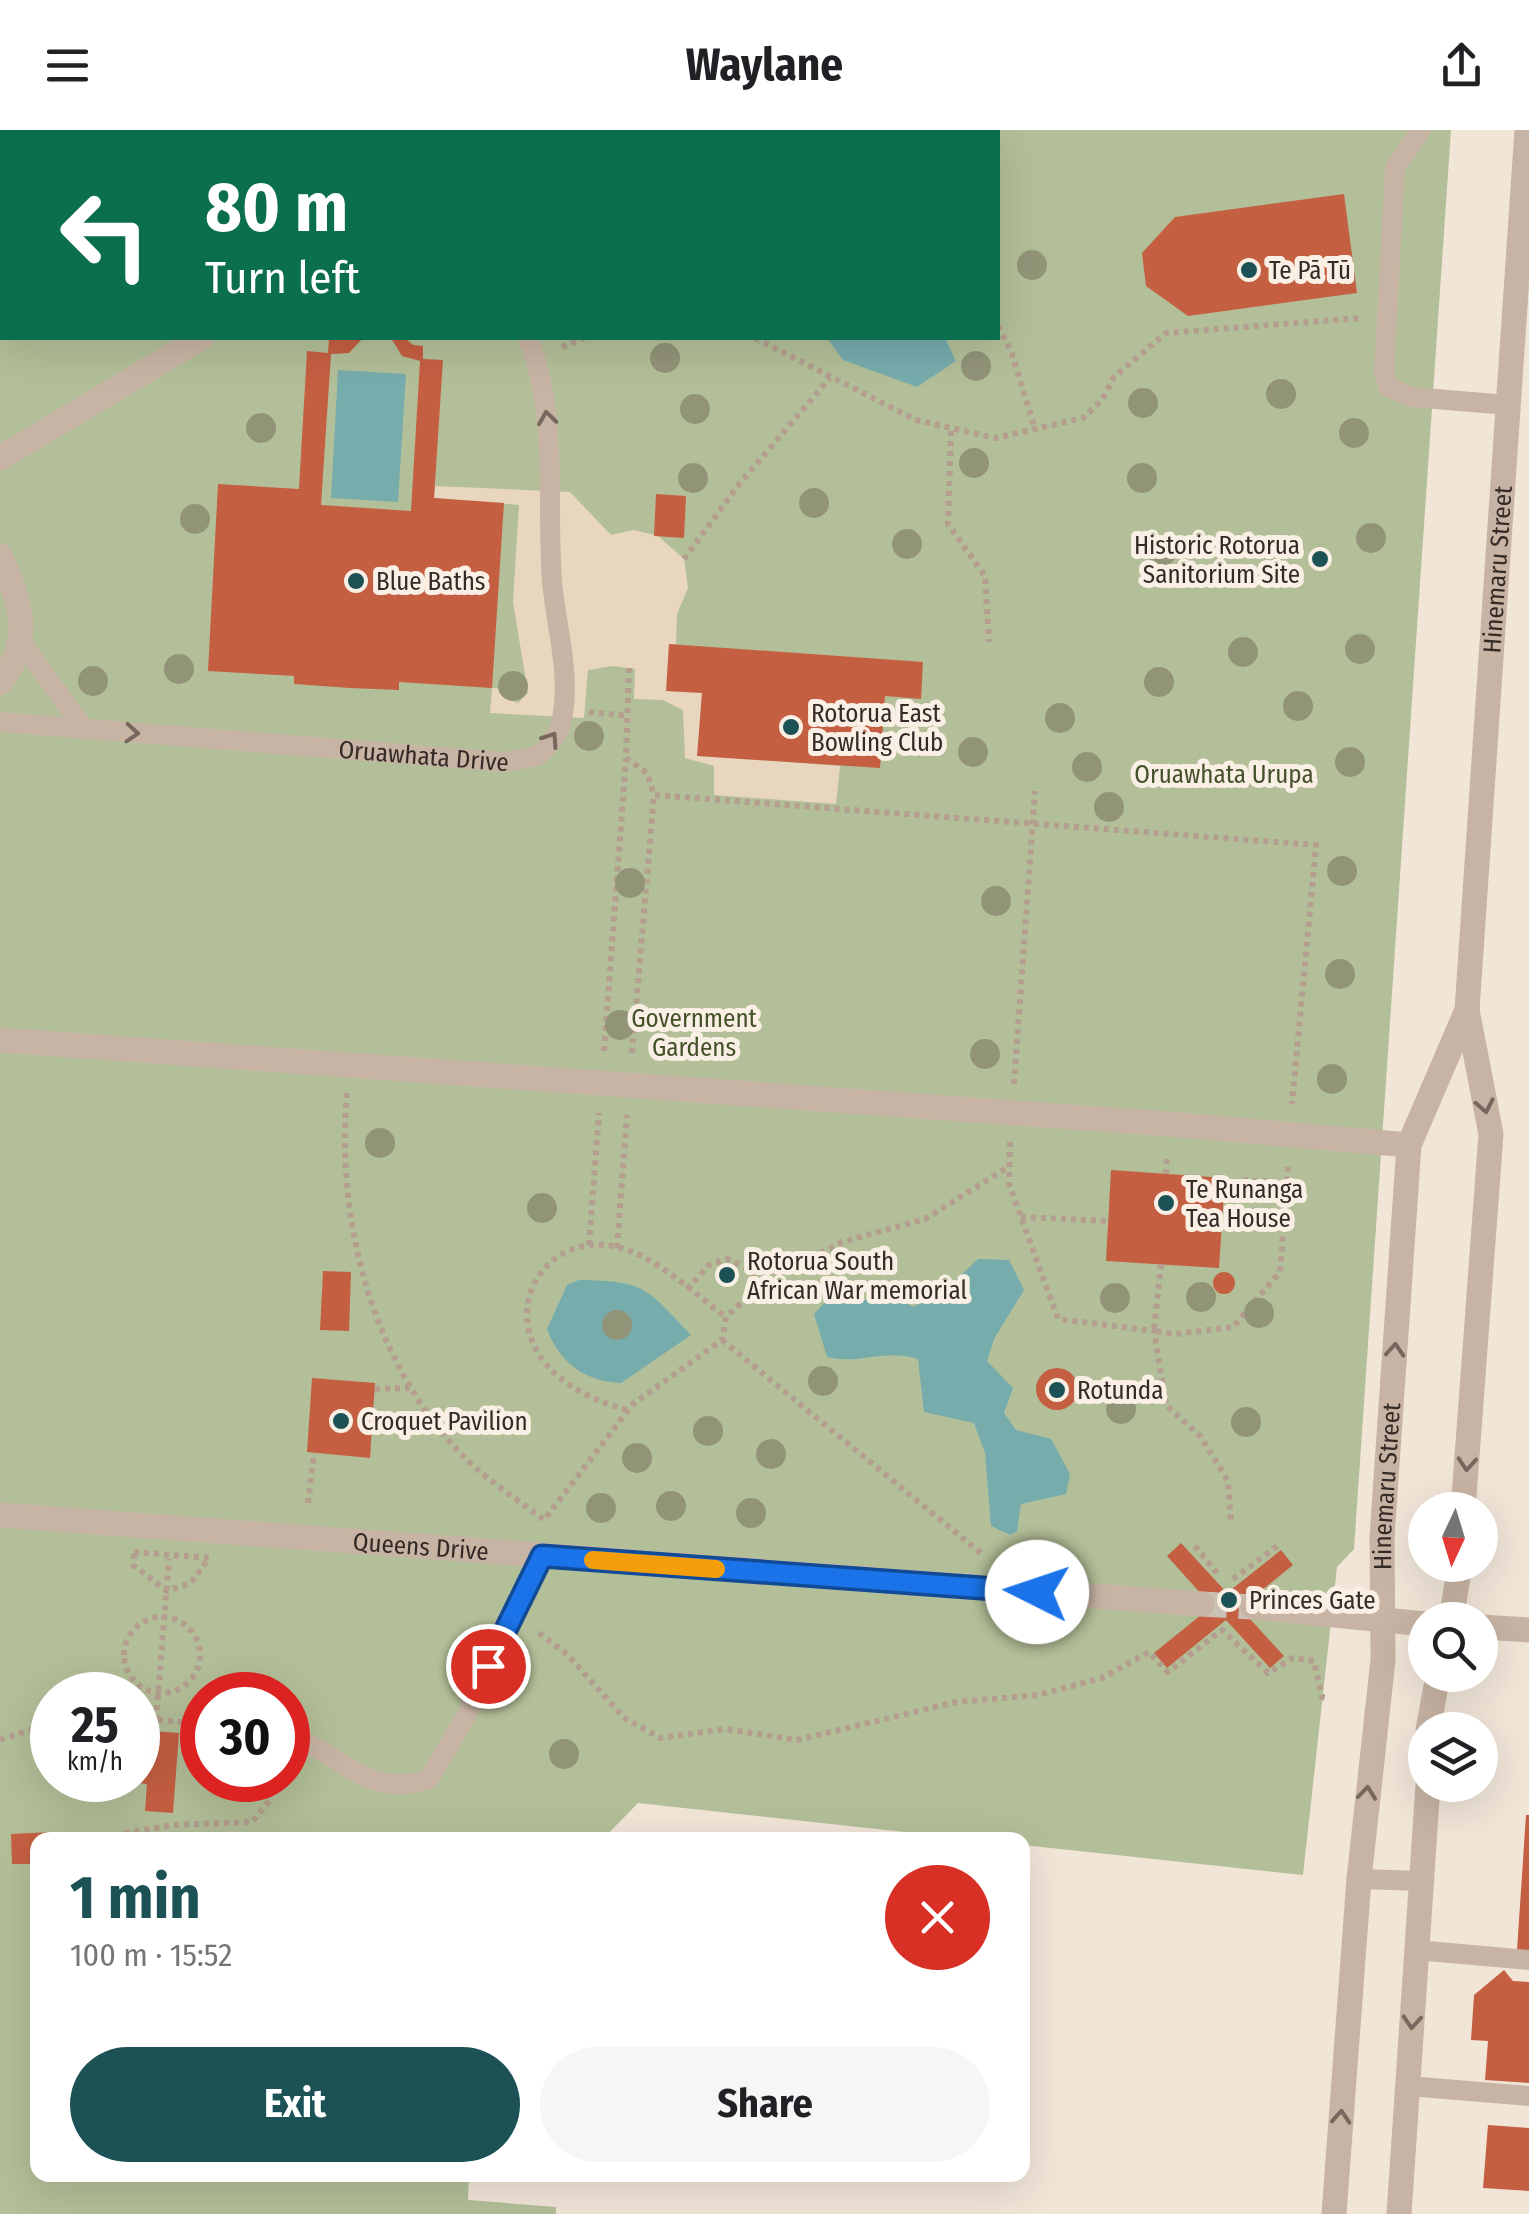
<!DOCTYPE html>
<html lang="en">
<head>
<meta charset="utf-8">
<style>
  body { margin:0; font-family:"Fira Sans Condensed",sans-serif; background:#f6f6f6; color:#202124; height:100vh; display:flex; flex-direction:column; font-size:38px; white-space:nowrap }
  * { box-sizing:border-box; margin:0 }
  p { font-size:32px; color:#757577 }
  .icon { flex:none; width:55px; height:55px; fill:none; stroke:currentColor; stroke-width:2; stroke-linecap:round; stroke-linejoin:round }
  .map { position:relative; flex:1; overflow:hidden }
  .details { position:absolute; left:30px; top:1702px; width:1000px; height:350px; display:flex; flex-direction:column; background:#fff; border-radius:20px; box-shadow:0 10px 40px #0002 }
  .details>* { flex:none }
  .banner { position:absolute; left:0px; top:0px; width:1000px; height:210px; box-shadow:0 10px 40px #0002; background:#0b6e4f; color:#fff; overflow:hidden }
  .needle { width:65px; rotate:184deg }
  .fabs { position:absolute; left:1408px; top:1362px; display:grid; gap:20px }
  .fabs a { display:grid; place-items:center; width:90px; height:90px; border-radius:50%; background:#fff; box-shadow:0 10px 40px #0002; font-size:50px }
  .speed { position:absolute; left:30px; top:1542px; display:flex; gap:20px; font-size:50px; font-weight:700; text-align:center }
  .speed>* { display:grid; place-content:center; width:130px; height:130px; border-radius:50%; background:#fff; box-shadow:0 10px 40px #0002; line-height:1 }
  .speed small { font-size:25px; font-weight:400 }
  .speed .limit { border:15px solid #d22; background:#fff; color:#111 }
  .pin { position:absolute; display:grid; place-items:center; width:85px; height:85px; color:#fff; margin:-42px; border:5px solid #fff; border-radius:50%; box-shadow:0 2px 10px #0007 }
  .me { position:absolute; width:110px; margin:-55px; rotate:274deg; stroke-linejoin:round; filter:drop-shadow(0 0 8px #0008) }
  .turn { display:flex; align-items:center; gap:35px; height:210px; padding:0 40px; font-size:45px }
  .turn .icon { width:130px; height:130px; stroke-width:2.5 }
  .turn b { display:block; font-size:70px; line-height:85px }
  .round { display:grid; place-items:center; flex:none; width:105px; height:105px; border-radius:52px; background:#f6f6f6 }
  .overview { display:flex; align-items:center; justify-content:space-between; height:170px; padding:0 40px }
  h1 { font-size:60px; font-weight:700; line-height:75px; color:#1c5255 }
  .primary-button { display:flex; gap:20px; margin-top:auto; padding:20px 40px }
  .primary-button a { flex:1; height:115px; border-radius:60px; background:#1c5255; color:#fff; font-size:40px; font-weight:700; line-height:115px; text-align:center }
  .primary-button a+a { background:#f6f6f6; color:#202124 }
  header { display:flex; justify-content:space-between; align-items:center; height:130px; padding:0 40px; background:#fff; font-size:45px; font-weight:700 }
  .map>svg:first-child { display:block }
  .green { fill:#b3bf98; fill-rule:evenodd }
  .plaza { fill:#e9d6bf }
  .water { fill:#77acad }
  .building { fill:#c55f42 }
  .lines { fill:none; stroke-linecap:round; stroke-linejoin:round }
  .street-tunnel { stroke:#cbc0b4; stroke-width:25; stroke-dasharray:25 12; stroke-linecap:butt }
  .path { stroke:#b49e8f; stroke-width:6; stroke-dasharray:5 5; stroke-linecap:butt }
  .lane { stroke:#c8b4a4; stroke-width:20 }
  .street { stroke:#c8b4a4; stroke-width:25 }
  .tree { fill:#929478 }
  .oneway { stroke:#77685f }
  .route-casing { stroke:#114b97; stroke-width:25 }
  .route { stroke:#1a73e8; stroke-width:18 }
  .slow { stroke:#f59e0b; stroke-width:18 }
  .poi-dot { fill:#1c5255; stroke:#f9efe4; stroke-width:4 }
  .labels { text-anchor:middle; stroke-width:10; stroke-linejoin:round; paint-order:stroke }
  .poi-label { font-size:25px; fill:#342a26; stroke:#f9efe4; text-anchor:start }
  .street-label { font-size:25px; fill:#342a26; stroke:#f9efe4 }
  .park-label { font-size:25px; fill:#44522a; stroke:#f9efe4 }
</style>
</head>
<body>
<header><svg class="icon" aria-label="menu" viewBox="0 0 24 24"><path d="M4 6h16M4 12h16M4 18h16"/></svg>Waylane<svg class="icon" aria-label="share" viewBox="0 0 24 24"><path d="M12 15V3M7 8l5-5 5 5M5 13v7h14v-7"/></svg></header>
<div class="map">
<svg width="1529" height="2084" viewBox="0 0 1529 2084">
  <rect width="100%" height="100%" fill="#f1e5d8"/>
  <path class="green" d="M0 0H1451L1354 1419 1337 1437 1303 1745 1023 1715 1022 1710H978L638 1673 602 1710H38V2045H469L468 2070 556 2077V2084H0ZM2 2H998V208H2ZM52 1565H138V1650H52ZM202 1565H288V1650H202Z"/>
  <path class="plaza" d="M435 356 570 362 611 405 634 400 658 406 684 429 688 458 677 484 676 514 669 515 667 561 702 563 698 625 840 636 836 674 714 665V636L685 628 683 580 663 570 634 569 635 539 613 536 588 540 584 588 490 583 492 558 504 559 505 568 518 573 528 563 513 472 519 375 434 368Z"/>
  <path class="water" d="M827 208H945L956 231 917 257 843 230Z
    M338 240 406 244 398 372 331 368Z
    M978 1129 1009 1130 1024 1160 994 1209 987 1231 1013 1258 1004 1283 1016 1300 1051 1309 1070 1344 1066 1364 1021 1374 1017 1401 1010 1405 991 1396 985 1323 974 1293 924 1282 918 1229C882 1218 861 1235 827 1227L814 1184 827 1170C858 1178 883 1157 913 1177L943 1162Z
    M579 1150C646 1151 646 1158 691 1205L621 1253C584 1251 560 1233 547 1199L567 1155Z"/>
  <path class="building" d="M1344 64 1357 163 1188 186 1146 156 1142 123 1175 87Z
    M363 208 349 223 331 224 321 375 411 381 420 231 402 226 391 208H405L413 215 423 216V229L443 230 434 368 504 373 492 558 399 552V560L350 558 294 554V546L208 541 218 354 299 359 307 221 328 223 329 210Z
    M656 364 686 366 684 408 654 406Z
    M669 514 923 532 921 569 885 566 880 638 697 626 702 563 666 561Z
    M1111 1040 1225 1048 1219 1138 1106 1131Z
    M323 1141 351 1142 349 1201 320 1200Z
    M1213 1153a11 11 0 1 1 22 0a11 11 0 1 1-22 0Z
    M1036 1259a21 21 0 1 1 42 0a21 21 0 1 1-42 0Z
    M312 1248 375 1253 370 1328 307 1322Z
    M1181 1413 1227 1463 1281 1420 1293 1435 1240 1478 1284 1526 1270 1538 1226 1490 1167 1538 1154 1523 1212 1476 1167 1426Z
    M153 1601 179 1603 173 1683 145 1681 147 1654 138 1653V1609L151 1611Z
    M1526 1685H1529V1821L1517 1820Z
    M54 1702V1710H38V1734H12L11 1704Z
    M1504 1840 1513 1851 1529 1852V1953L1485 1950 1488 1911 1471 1910 1474 1865Z
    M1488 1995 1529 1998V2061L1483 2058Z"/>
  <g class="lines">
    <path class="street-tunnel" d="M1202 1474 1253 1477"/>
    <path class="path" d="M658 0 659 2
      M871 0 872 2
      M291 2V0
      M0 70 2 72
      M998 196 1011 221 1036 302
      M755 208 916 290 995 308 1083 288 1102 270 1114 247 1166 203 1361 188
      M562 217 584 208
      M951 301 948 394 985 446 989 512
      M684 429 740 353 830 248
      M629 538 626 628 647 643 654 665 1316 715 1292 974
      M589 582 628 586
      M604 921 626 628
      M632 923 654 665
      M1014 954 1035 661
      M347 963C336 1089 371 1230 461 1324 485 1349 517 1369 544 1390L633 1274 722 1210 726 1187 762 1153 842 1112 925 1089 1008 1037
      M1010 1012 1009 1054 1058 1189 1154 1201 1166 1275 1201 1307 1228 1351 1231 1392
      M1166 1044 1167 1025
      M1224 1056 1243 1050 1287 1052
      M1021 1087 1108 1091
      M589 1115 599 983
      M617 1118 627 985
      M1161 1134 1154 1201 1176 1204 1233 1197 1280 1142 1288 1036
      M687 1159 709 1135 727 1129 747 1138 762 1153
      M722 1210 982 1424
      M375 1259 412 1258
      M627 1280C461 1235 530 1082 630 1121 664 1134 696 1165 726 1187
      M308 1373 314 1323
      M1195 1416 1217 1443
      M134 1422 209 1428 191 1453 167 1461 134 1436Z
      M1233 1449 1280 1414
      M124 1525a38 38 0 1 1 76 0a38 38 0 1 1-76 0Z
      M539 1503 567 1524 623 1587 660 1608 726 1599 797 1610 956 1572 1038 1565 1102 1548 1149 1522 1168 1542 1222 1500 1268 1543 1293 1528 1314 1531 1322 1567 1327 1568
      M138 1588 202 1594
      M156 1590 169 1429
      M0 1610 52 1593
      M105 1707 172 1695 252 1692 271 1669"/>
    <g class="lane">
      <path d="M1421 0 1395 38 1384 243 1388 257 1411 267 1508 275"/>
      <path d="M442 2 446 0"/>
      <path d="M22 513 85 600"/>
      <path id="s1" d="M0 592 505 632 537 626C549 616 559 606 562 589 571 543 556 497 552 451 546 370 559 286 528 208"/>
      <path d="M288 1607C344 1622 363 1670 429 1649L467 1584 543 1426"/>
      <path d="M1359 1749 1421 1751"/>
      <path d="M1416 1820 1529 1830"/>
      <path d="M1408 1956 1529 1966"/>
    </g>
    <g class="street">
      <path d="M339 2V0"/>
      <path d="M0 328 201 208"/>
      <path d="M0 426C21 472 34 510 0 553"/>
      <path d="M0 910 1169 994 1409 1015"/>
      <path id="s2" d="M1463 1380 1491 1004 1467 880 1527 0"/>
      <path id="s3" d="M0 1385 1202 1474"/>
      <path d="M1253 1477 1425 1494"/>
      <path d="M1451 1490 1460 1435"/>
      <path d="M1480 1497 1529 1500"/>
      <path d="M1428 1600 1438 1545"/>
      <path id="s4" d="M1334 2084 1359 1749 1383 1530 1382 1407 1409 1015 1467 880"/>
      <path d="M1399 2084 1428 1655"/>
    </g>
  </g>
  <g class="tree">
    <circle cx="1032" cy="135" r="15"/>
    <circle cx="665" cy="228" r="15"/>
    <circle cx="976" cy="236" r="15"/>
    <circle cx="1281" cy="264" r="15"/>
    <circle cx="1143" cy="273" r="15"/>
    <circle cx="695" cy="279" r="15"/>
    <circle cx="261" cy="298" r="15"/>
    <circle cx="1354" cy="303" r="15"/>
    <circle cx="974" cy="333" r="15"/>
    <circle cx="693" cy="348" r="15"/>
    <circle cx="1142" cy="348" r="15"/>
    <circle cx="814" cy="373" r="15"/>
    <circle cx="195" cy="389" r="15"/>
    <circle cx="1371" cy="408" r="15"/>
    <circle cx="907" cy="414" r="15"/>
    <circle cx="1162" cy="421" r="15"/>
    <circle cx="1360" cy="519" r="15"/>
    <circle cx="1243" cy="522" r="15"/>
    <circle cx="179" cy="539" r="15"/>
    <circle cx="93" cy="551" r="15"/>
    <circle cx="1159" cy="552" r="15"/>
    <circle cx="513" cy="556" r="15"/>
    <circle cx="1298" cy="576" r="15"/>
    <circle cx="1060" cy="588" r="15"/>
    <circle cx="589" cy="606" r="15"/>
    <circle cx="973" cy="622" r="15"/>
    <circle cx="1350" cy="632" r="15"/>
    <circle cx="1087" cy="637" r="15"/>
    <circle cx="1109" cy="677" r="15"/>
    <circle cx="1342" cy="741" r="15"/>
    <circle cx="630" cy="753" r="15"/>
    <circle cx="996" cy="771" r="15"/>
    <circle cx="1340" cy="844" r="15"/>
    <circle cx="620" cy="895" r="15"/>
    <circle cx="985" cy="924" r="15"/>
    <circle cx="1332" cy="949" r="15"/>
    <circle cx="380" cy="1013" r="15"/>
    <circle cx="542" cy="1078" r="15"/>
    <circle cx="1201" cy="1167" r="15"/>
    <circle cx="1115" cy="1168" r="15"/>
    <circle cx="1259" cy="1183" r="15"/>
    <circle cx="617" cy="1195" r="15"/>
    <circle cx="823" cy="1251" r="15"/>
    <circle cx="1121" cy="1279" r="15"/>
    <circle cx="1246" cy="1292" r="15"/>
    <circle cx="708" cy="1301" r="15"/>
    <circle cx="771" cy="1324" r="15"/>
    <circle cx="637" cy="1328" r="15"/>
    <circle cx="671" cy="1376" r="15"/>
    <circle cx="601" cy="1378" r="15"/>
    <circle cx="751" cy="1383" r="15"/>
    <circle cx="564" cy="1624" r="15"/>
  </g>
  <defs><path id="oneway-chevron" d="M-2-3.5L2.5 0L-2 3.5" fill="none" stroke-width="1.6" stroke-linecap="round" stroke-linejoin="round" transform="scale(2.5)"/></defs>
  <g class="oneway">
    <use href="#oneway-chevron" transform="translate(547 288) rotate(-98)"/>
    <use href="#oneway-chevron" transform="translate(132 603) rotate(4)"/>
    <use href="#oneway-chevron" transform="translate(551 609) rotate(-56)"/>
    <use href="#oneway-chevron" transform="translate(1485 976) rotate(79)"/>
    <use href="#oneway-chevron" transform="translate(1395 1220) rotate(-86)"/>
    <use href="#oneway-chevron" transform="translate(1467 1334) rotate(94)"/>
    <use href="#oneway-chevron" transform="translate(1367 1663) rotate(-84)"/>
    <use href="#oneway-chevron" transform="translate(1412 1892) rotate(94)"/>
    <use href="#oneway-chevron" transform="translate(1341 1987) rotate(-86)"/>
  </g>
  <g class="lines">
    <g class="route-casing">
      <path id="route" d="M488 1536 542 1426 1037 1462"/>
    </g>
    <use href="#route" class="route"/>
    <path class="slow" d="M593 1430 716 1439"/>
  </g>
  <g class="poi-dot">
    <circle cx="1249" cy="140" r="10"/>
    <circle cx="1320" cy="429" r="10"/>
    <circle cx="356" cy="451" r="10"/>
    <circle cx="791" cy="597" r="10"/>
    <circle cx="1166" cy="1073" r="10"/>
    <circle cx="727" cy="1145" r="10"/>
    <circle cx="1057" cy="1260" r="10"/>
    <circle cx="341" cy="1291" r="10"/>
    <circle cx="1229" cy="1470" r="10"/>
  </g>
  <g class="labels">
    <g class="poi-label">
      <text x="1269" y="149">Te Pā Tū</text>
      <text x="1300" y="424" text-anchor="end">Historic Rotorua<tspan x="1300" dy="29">Sanitorium Site</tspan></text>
      <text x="376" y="460">Blue Baths</text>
      <text x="811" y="592">Rotorua East<tspan x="811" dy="29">Bowling Club</tspan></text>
      <text x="1186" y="1068">Te Runanga<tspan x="1186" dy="29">Tea House</tspan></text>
      <text x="747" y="1140">Rotorua South<tspan x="747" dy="29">African War memorial</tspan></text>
      <text x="1077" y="1269">Rotunda</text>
      <text x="361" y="1300">Croquet Pavilion</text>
      <text x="1249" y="1479">Princes Gate</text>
    </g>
    <g class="street-label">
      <text dy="9" stroke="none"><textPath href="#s2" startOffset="945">Hinemaru Street</textPath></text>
      <text dy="9" stroke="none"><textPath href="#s1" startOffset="425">Oruawhata Drive</textPath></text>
      <text dy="9" stroke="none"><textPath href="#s4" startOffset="730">Hinemaru Street</textPath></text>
      <text dy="9" stroke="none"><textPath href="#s3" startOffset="422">Queens Drive</textPath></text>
    </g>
    <g class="park-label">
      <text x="1224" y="653">Oruawhata Urupa</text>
      <text x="694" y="897">Government<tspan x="694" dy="29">Gardens</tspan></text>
    </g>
  </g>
</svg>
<div class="fabs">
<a><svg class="needle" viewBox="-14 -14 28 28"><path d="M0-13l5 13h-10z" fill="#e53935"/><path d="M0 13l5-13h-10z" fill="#757577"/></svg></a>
<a><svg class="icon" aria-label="search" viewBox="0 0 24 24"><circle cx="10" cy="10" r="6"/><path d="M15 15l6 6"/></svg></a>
<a><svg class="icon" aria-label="layers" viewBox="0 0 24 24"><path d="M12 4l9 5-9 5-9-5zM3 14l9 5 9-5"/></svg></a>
</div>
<div class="speed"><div>25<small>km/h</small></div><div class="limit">30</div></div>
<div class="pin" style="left:488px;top:1536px;background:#d93025"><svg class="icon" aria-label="arrive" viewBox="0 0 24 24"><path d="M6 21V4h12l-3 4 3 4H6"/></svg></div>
<svg class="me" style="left:1037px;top:1462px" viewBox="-20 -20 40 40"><circle r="19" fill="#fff"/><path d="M0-13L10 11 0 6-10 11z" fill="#1a73e8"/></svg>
<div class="banner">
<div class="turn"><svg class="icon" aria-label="left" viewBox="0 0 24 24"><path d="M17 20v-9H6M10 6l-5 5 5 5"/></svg><div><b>80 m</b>Turn left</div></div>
</div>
<section class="details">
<div class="overview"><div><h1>1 min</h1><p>100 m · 15:52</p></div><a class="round" style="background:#d93025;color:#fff"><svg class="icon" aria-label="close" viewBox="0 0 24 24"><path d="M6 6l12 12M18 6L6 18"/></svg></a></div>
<div class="primary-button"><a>Exit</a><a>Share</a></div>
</section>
</div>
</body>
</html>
